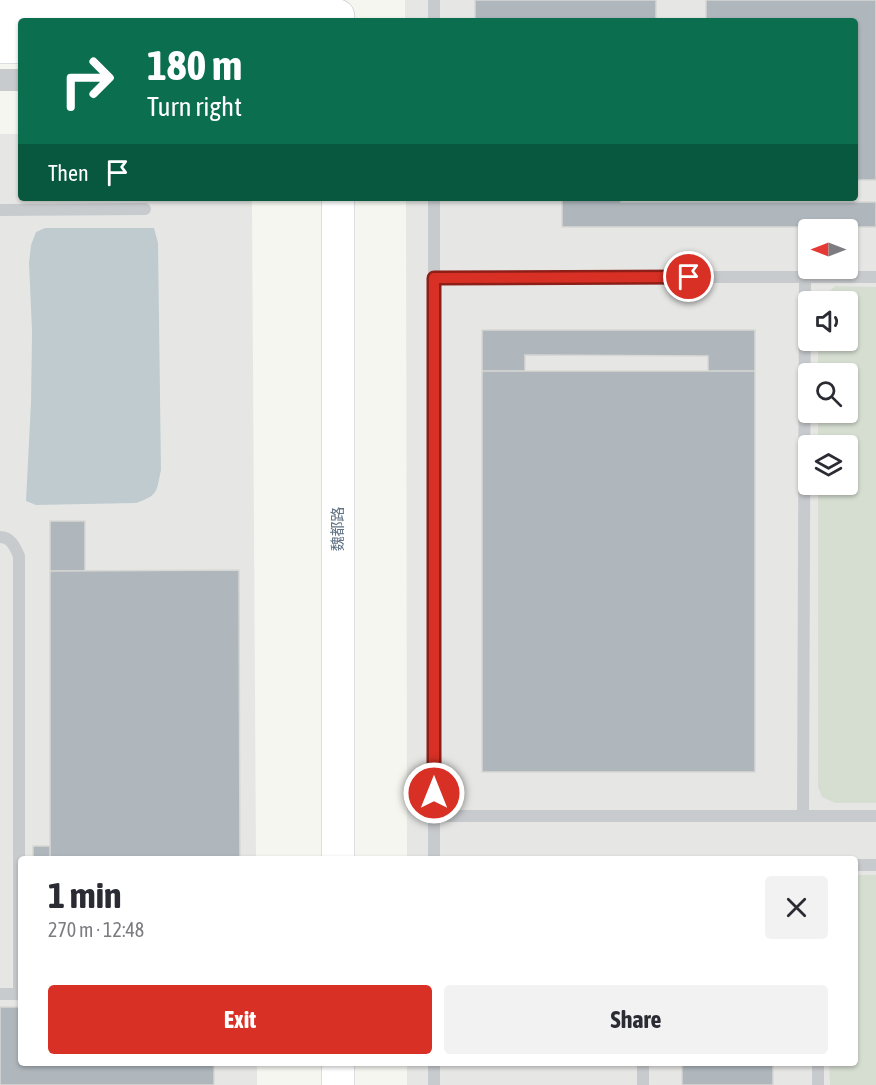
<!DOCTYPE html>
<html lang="en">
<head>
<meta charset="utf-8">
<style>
  body { margin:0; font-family:"Asap Condensed","Noto Sans SC",sans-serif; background:#f2f2f3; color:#2b2b33; height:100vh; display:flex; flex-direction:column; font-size:22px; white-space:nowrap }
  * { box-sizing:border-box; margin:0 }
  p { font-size:20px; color:#7c7c81 }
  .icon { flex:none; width:33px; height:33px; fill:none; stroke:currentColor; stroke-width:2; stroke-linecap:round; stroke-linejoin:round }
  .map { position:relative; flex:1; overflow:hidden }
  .panel { position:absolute; left:18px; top:856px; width:840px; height:210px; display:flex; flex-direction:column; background:#fff; border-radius:6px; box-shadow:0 2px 4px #0004 }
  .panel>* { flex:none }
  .hud { position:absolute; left:18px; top:18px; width:840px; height:183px; border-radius:6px; box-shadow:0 2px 4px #0004; background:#0b6e4f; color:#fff; overflow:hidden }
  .needle { width:39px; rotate:270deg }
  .controls { position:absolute; left:798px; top:219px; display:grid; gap:12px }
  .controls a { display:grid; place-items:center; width:60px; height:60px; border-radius:6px; background:#fff; box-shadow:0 2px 4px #0004; font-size:30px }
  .pin { position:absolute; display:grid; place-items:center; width:51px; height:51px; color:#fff; margin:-26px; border:3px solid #fff; border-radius:50%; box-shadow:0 2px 6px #0007 }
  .me { position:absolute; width:66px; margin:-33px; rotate:0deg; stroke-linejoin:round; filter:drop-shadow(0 0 4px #0008) }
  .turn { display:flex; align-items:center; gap:21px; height:126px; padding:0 30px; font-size:27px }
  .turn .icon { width:78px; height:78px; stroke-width:2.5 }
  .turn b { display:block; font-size:42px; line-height:51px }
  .then { display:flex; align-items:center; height:57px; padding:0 30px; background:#0003; gap:12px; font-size:22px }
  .round { display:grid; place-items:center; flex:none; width:63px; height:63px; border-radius:6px; background:#f2f2f3 }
  .headline { display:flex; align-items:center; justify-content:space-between; height:102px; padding:0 30px }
  h1 { font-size:36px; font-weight:700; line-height:45px }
  .cta { display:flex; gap:12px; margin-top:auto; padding:12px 30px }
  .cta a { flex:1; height:69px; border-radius:6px; background:#d93025; color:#fff; font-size:24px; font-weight:700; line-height:69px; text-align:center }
  .cta a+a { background:#f2f2f3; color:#2b2b33 }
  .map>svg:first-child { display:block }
  .built { fill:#e6e7e5; fill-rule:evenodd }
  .green { fill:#d6ded2 }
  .water { fill:#c0cbd0 }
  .building { fill:#afb7bd; stroke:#d7d7d4; stroke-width:1.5 }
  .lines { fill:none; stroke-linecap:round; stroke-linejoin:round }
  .secondary-casing { stroke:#b9bec3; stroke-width:34 }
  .lane { stroke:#c8cbce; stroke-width:12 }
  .street { stroke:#c8cbce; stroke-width:22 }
  .secondary { stroke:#fff; stroke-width:33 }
  .route-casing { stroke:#8d1f18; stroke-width:15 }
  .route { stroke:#d93025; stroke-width:10 }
  .labels { text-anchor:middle; stroke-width:6; stroke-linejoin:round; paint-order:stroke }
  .street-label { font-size:15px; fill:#627486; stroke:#fff }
</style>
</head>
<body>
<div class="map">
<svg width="876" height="1085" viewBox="0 0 876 1085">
  <rect width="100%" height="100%" fill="#f6f6f1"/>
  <path class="built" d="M405 0H876V1085H407V1064H855V860L407 859 406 198H855V21H405ZM808 230H848V268H808ZM808 302H848V340H808ZM808 374H848V412H808ZM808 446H848V484H808Z
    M0 134H21V198H252L256 859 21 860V1064H257V1085H0Z"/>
  <path class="green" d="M835 286 876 287V803H835L822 797 818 787V485L848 484V446L818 445V413L848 412V374L818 373V341L848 340V302L822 301 825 296Z
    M855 875H876V1085H830L829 1064H855Z"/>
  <path class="water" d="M45 228H154L158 243 161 470C156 492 159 495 136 503L36 505 26 501 31 402 32 331 29 263 31 245 36 232Z"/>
  <path class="building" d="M475 0H656V21H475Z
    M706 0H876V180H855V21H706Z
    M562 198H621V202H876V227H562Z
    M482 330H755V371H708V356L525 355V371H482Z
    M482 371H755V772H482Z
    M50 521H85V571H50Z
    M239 570 240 860H50V571Z
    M33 846H50V860H33Z
    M0 1007H21V1064H214V1085H0Z
    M682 1064H773V1085H682Z"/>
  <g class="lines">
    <g class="secondary-casing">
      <path id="secondary" d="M0 16H338
        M0 47H21
        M338 198V860
        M338 1085V1064"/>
    </g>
    <path class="lane" d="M434 0V21
      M434 198V860
      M0 210 145 209
      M434 277H876
      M0 537C11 537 15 547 19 556V994
      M434 816H876
      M803 816 805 277
      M855 865H876
      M0 994H21
      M434 1064V1085
      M643 1064V1085
      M818 1064V1085"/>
    <path class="street" d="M0 80H21"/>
    <use href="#secondary" class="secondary"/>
  </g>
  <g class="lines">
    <g class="route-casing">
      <path id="route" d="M434 793V278L689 277"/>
    </g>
    <use href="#route" class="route"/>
  </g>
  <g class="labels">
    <g class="street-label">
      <text transform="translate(338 529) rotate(-90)" y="5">魏都路</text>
    </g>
  </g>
</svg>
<div class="controls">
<a><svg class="needle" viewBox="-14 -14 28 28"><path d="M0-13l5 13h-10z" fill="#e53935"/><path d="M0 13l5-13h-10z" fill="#7c7c81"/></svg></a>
<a><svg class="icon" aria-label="sound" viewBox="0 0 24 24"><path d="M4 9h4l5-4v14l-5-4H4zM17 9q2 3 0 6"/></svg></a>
<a><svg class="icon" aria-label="search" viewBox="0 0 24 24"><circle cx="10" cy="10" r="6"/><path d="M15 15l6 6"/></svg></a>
<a><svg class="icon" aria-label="layers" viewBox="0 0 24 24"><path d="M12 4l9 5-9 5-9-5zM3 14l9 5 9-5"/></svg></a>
</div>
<div class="pin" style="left:689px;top:277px;background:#d93025"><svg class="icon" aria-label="arrive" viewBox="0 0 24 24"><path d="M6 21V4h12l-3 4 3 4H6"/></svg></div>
<svg class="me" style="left:434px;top:793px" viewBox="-20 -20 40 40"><circle r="17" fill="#d93025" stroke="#fff" stroke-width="3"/><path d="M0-11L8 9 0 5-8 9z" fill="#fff"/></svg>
<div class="hud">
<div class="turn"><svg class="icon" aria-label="right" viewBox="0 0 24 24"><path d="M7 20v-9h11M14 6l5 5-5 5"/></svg><div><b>180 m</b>Turn right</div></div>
<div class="then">Then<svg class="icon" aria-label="arrive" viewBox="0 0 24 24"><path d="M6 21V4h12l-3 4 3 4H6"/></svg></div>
</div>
<section class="panel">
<div class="headline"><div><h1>1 min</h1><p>270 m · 12:48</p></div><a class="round"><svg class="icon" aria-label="close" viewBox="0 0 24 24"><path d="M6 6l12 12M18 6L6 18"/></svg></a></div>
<div class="cta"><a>Exit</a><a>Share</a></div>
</section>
</div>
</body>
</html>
